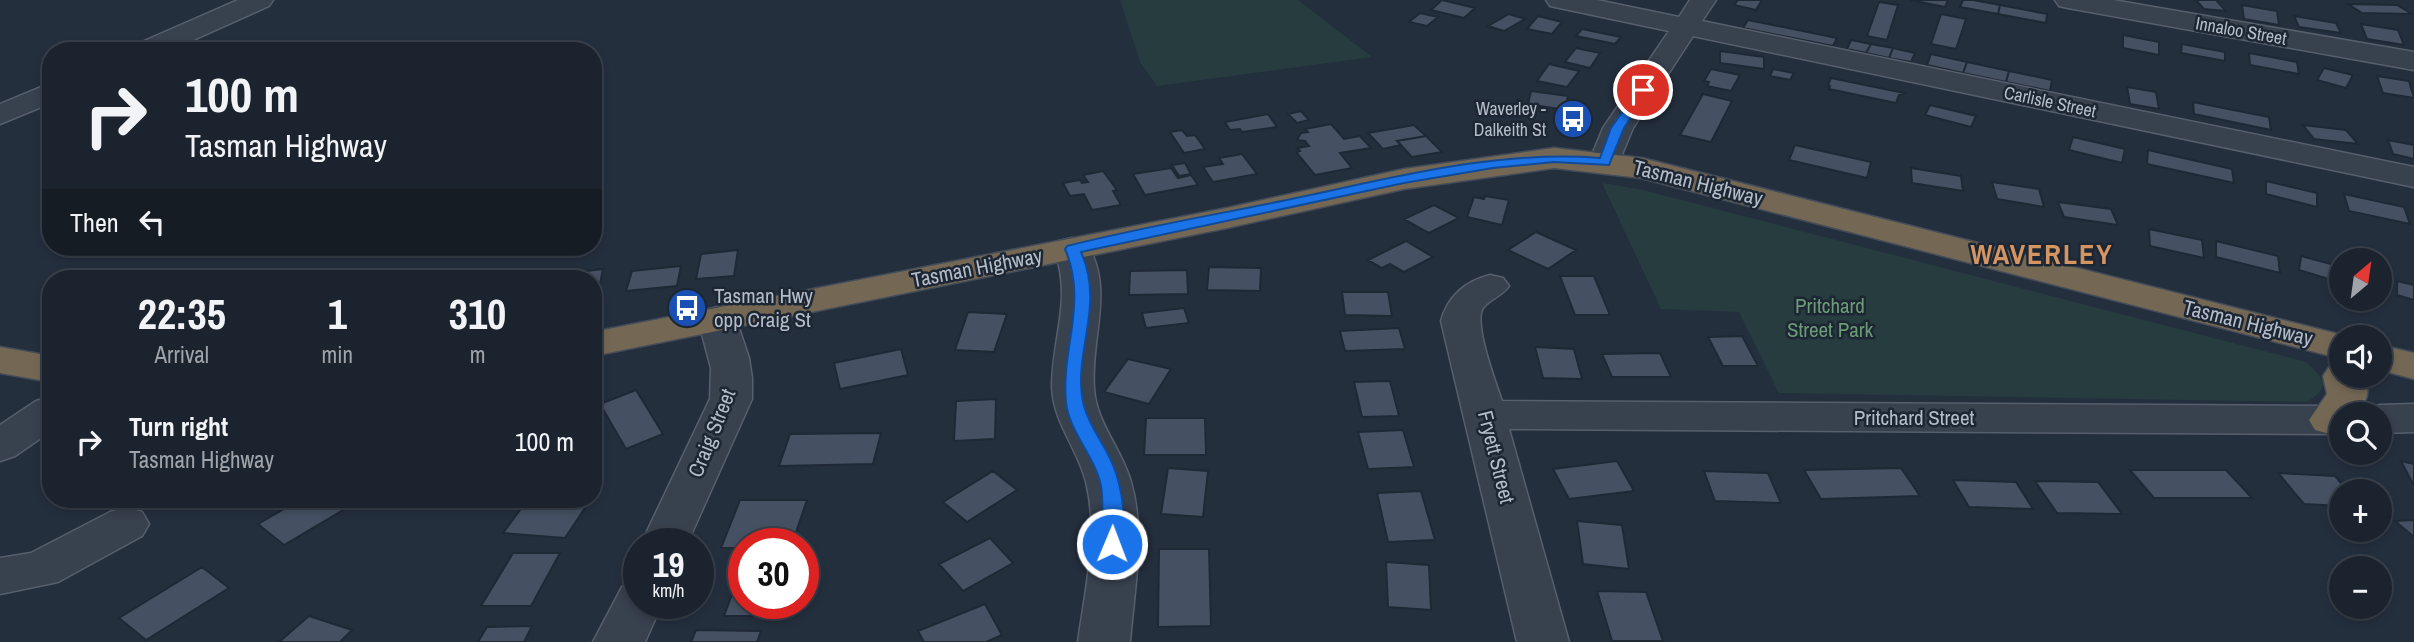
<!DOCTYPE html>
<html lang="en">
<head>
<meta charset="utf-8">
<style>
  body { margin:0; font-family:"Archivo Narrow",sans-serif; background:#282f3a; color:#f1f3f6; height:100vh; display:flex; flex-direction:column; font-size:26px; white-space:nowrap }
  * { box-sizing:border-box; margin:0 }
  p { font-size:23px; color:#a0a4aa }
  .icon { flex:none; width:38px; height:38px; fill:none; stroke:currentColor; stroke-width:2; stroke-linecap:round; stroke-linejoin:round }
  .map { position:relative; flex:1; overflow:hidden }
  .panel { position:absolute; left:42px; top:270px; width:560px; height:238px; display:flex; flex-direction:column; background:#1b232e; border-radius:28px; box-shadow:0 4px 10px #0003,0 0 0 2px #39404a }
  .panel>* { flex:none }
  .top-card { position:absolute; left:42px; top:42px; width:560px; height:214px; border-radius:28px; box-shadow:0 4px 10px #0003,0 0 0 2px #39404a; background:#1b232e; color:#f1f3f6; overflow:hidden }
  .needle { width:46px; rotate:29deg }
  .buttons { position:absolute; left:2329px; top:248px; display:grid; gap:14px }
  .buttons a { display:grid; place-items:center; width:63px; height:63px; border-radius:50%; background:#1b232e; box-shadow:0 4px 10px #0003,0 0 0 2px #39404a; font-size:35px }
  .speed { position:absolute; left:623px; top:528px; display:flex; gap:14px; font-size:35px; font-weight:700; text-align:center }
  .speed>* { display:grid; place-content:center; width:91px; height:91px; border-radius:50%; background:#1b232e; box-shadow:0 4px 10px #0003,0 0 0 2px #39404a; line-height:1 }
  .speed small { font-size:18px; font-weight:400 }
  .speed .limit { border:10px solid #d22; background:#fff; color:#111 }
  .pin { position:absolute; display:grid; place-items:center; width:60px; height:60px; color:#fff; margin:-30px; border:4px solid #fff; border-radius:50%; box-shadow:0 2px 7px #0007 }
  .me { position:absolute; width:77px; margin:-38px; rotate:1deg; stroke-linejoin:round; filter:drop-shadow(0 0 5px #0008) }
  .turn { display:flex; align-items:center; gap:24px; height:147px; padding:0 28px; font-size:32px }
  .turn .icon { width:91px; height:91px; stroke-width:2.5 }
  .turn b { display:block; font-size:49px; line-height:60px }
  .then { display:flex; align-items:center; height:66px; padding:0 28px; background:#0003; gap:14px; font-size:26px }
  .eta { display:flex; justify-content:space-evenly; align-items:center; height:119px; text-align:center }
  .eta b { font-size:42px; font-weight:700; line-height:49px }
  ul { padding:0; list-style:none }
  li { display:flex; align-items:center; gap:21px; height:105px; padding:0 28px }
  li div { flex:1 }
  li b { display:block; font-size:26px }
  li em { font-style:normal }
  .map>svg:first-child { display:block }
  .green { fill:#263c3f }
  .building { fill:#455162; stroke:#1f2835; stroke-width:2 }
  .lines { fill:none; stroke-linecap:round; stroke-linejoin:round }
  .minor-casing { stroke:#565f6c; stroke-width:3 }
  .highway-casing { stroke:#434c59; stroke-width:3 }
  .minor { fill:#38414e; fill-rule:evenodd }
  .highway { fill:#746855; fill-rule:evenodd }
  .route { fill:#1a73e8; stroke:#114b97; stroke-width:2 }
  .labels { text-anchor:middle; stroke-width:5; stroke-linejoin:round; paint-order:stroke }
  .far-street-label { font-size:18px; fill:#b4bcc9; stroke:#1d2633 }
  .far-poi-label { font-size:18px; fill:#b4bcc9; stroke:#1d2633; text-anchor:end }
  .street-label { font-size:21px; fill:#b4bcc9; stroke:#1d2633 }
  .poi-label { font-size:21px; fill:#b4bcc9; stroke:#1d2633; text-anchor:start }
  .park-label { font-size:21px; fill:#6b9a76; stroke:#1d2633 }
  .district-label { font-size:28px; font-weight:bold; letter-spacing:2px; fill:#d59563; stroke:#1d2633 }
</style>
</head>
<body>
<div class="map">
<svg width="2414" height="642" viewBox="0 0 2414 642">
  <rect width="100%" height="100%" fill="#242f3e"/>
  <path class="green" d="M1120 0H1298L1372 57 1157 86 1140 62Z
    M1602 183 1643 190 2306 362C2324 379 2332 386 2307 402L1779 393 1739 312 1661 309Z"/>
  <path class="building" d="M1442 0 1475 8 1464 18 1431 10Z
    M1738 0H1762L1756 10 1734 5Z
    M1910 0H1948L1945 7Z
    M1963 0H1973L2000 5 1998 14 1960 7Z
    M2196 0H2216L2226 11 2204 9Z
    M1879 2 1898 5 1887 40 1867 36Z
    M2348 4 2397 5 2412 14 2362 13Z
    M2000 5 2047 14 2046 23 1998 14Z
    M2242 5 2277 11 2279 25 2244 19Z
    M1420 13 1438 17 1427 26 1409 22Z
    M1509 14 1525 19 1504 31 1488 26Z
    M1941 14 1966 19 1956 49 1931 44Z
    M1538 16 1562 22 1552 34 1527 29Z
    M2294 16 2336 23 2341 33 2299 27Z
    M1748 20 1837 38 1833 46 1743 28Z
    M2361 24 2398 30 2404 45 2367 39Z
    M1582 29 1621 37 1615 44 1576 36Z
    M2123 35 2159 42V55L2123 48Z
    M1851 40 1871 44 1866 53 1847 49Z
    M1871 44 1893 48 1889 58 1866 53Z
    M2182 44 2225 52V61L2181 53Z
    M1576 48 1600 53 1590 68 1565 62Z
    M1893 48 1915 53 1911 62 1889 58Z
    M1720 51 1764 57V69L1720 63Z
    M2249 53 2297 62 2299 74 2250 65Z
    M1931 54 1967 62 1963 73 1927 65Z
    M1967 62 2009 71 2006 82 1963 73Z
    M1549 64 1579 71 1567 87 1537 81Z
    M2324 68 2353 75 2346 88 2317 80Z
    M1711 69 1740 75 1731 91 1707 86 1709 82 1704 81Z
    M1773 69 1794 73 1790 80 1770 76Z
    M2009 71 2052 80 2050 91 2006 82Z
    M2377 76 2409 81 2414 98 2383 93Z
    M1831 78 1904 93 1899 95 1896 103 1829 89 1830 86 1828 85Z
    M2127 87 2156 92 2159 109 2130 104Z
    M1531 91 1568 96 1565 110 1528 104Z
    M1703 94 1732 101 1711 142 1680 135Z
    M2193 102 2269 117 2271 130 2194 114Z
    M1930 105 1976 116 1971 127 1925 115Z
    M1301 111 1309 120 1297 123 1288 114Z
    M1268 114 1277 127 1242 132 1240 129 1230 130 1225 122Z
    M1331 124 1344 139 1360 136 1371 148 1340 153 1352 168 1315 175 1296 152 1300 151 1297 148 1309 146 1305 141 1297 140 1301 133 1308 132 1305 129Z
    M1414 125 1426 136 1397 141 1401 145 1383 149 1368 133Z
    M2303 125 2346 130 2358 144 2314 139Z
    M1182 130 1187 136 1195 135 1205 149 1184 153 1170 132Z
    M1426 136 1442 152 1412 157 1397 141Z
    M2073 137 2125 149 2122 163 2069 150Z
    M2388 140 2414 145V159L2393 154Z
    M1795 145 1871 162 1867 178 1789 160Z
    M2148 150 2232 169 2234 183 2147 164Z
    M1242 154 1257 174 1213 182 1203 167 1223 164 1219 158Z
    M1185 163 1191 174 1179 176 1172 165Z
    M1171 168 1178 178 1191 175 1198 185 1145 195 1133 174Z
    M1911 168 1961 176 1963 191 1912 183Z
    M1103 171 1117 190 1113 191 1121 205 1092 210 1084 194 1070 196 1063 183 1080 180 1082 183 1088 182 1083 175Z
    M2266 181 2317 193V207L2266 194Z
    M1992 182 2039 189 2044 207 1997 199Z
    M2344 194 2404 207 2410 224 2349 211Z
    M1485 196 1509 200 1502 225 1467 217 1474 197 1484 199Z
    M2058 202 2111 209 2118 225 2064 217Z
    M1434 205 1459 218 1429 233 1404 219Z
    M2149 229 2202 240 2204 258 2150 246Z
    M1536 232 1576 250 1548 269 1508 250Z
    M1406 241 1433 257 1404 272 1390 264 1382 268 1368 260Z
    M2216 241 2278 256 2280 273 2216 257Z
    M738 250 734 276 696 279 701 254Z
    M2301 256 2342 267V283L2299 270Z
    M681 266 677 286 626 291 632 271Z
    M1209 267 1261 268 1260 291 1207 290Z
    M603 269 596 304H593V278H553L554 275Z
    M1187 270 1188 294 1129 295 1130 271Z
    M1560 276H1594L1610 315H1575Z
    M2397 281 2414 285V300L2397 295Z
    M1342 292H1388L1392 316 1345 315Z
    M1184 308 1189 323 1146 328 1142 313Z
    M968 312 1007 314 994 352 955 350Z
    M1399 328 1405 349 1345 351 1340 331Z
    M1742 336 1758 366H1723L1708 337Z
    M1535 347 1574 349 1582 379 1543 378Z
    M901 349 908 375 840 389 834 363Z
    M1660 353 1671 377H1612L1602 354Z
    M1128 359 1171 369 1149 404 1104 392Z
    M1390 381 1399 416 1362 417 1354 382Z
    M636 390 663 434 626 449 600 404Z
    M996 399 995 439 954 441 956 401Z
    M1146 418H1205L1206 455H1144Z
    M1403 430 1414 467 1368 469 1358 432Z
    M881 433 873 464 779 466 790 434Z
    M1617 461 1634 491 1569 499 1553 469Z
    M2401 461 2414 464V485L2413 484Z
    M1168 468 1208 471 1203 517 1161 514Z
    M1901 468 1920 496 1821 499 1804 470Z
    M2130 470H2226L2252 498H2154Z
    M993 471 1017 490 967 522 943 502Z
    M1704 471 1768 473 1781 503 1715 501Z
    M2278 473 2335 476 2349 492H2342V506L2304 504Z
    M1953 480 2016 482 2033 509 1969 507Z
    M2035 481 2098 482 2122 514 2057 513Z
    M1421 491 1435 540 1388 542 1377 493Z
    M301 499H340L350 506 284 545 258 524Z
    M528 499H591L565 538 503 533Z
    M740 500H807L792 544H744V548H721Z
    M2414 520V537L2395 521Z
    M1577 521 1622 525 1629 569 1583 564Z
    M990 538 1013 563 963 591 939 564Z
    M1159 549H1209L1211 626 1158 627Z
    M513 553H560L531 606H481Z
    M744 562V604H771L766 616H724Z
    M1386 562 1429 565 1431 610 1388 607Z
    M202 567 229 588 146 640 119 618Z
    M1597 591 1646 592 1663 641H1612Z
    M985 604 1002 635 986 642H924L918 631Z
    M309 616 352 630 340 642H279Z
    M532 626 524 642H478L487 627Z
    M696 630 761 631 757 642H691Z"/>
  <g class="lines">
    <g class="minor-casing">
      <path id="minor" d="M238 0H273L269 6 169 51H131L135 45Z
        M1546 0H1597L1679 17 1690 0H1716L1702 21 2414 167V187L1693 36 1633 128 1616 169 1605 172 1594 169 1589 162 1603 128 1669 31 1550 6Z
        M2055 0H2113L2414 52V70L2068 8 2059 6Z
        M51 83V103L0 124V104Z
        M1072 238 1085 241C1116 287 1090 338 1094 388 1096 423 1122 449 1131 482 1146 533 1134 590 1130 642H1078C1085 590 1099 534 1086 482 1078 449 1053 422 1052 387 1052 336 1073 300 1054 249L1059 241Z
        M1490 275 1503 278 1509 286C1502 296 1490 299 1483 308 1473 323 1496 383 1502 401L2342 406 2357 410 2360 415H2342V434L1509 429 1569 642H1517L1441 321C1448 296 1466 281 1490 275Z
        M717 307 731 311 736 319 749 358 752 378V399L687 544H641L710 399 711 368 698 319 703 311Z
        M51 397V431L15 456 0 461V425L36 401Z
        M2414 404V432L2380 433V415H2362L2365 409 2380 405Z
        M126 507 142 512 149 524 142 536 58 582 0 594V558L31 553 110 512Z
        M639 581V604H662L645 642H593L622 587Z"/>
    </g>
    <g class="highway-casing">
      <path id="highway" d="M1554 148 1642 158 2354 338H2342V359L1641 178 1554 168 1404 189 1227 228 593 356V332L1227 208 1404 169Z
        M2380 345 2414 353V379L2380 370Z
        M0 347 51 356V382L0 373Z
        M2342 363V376H2363C2372 392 2366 401 2357 415H2342V431L2330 434 2315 430 2309 420 2327 394 2323 376 2329 367Z"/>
    </g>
    <use href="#minor" class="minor"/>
    <use href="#highway" class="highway"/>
  </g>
  <path class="route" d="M1643 87 1649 90 1624 128 1609 165 1554 162 1493 168 1404 183 1081 252C1106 308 1071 354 1084 406 1090 428 1105 445 1113 465 1121 484 1130 530 1119 549L1112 551 1105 549C1101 542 1104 500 1101 486 1095 456 1069 432 1066 402 1061 348 1088 302 1065 249L1067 246C1142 227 1220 214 1296 198 1396 177 1497 150 1600 158L1611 128 1639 88Z"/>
  <defs>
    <g id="bus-disc" transform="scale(2.0125)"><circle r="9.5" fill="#1a4fb4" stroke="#1d2633"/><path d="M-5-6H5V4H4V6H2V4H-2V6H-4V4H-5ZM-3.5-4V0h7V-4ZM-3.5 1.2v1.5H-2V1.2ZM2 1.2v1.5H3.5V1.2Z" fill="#fff"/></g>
  </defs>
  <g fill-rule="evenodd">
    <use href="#bus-disc" x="1573" y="119"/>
    <use href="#bus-disc" x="687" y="308"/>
  </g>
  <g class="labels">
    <g class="far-street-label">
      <text transform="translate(2241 31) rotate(10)" y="6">Innaloo Street</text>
      <text transform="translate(2050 102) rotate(12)" y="6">Carlisle Street</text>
    </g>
    <g class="far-poi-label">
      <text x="1546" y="115">Waverley -<tspan x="1546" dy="21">Dalkeith St</tspan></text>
    </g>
    <g class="street-label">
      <text transform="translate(1698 183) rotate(14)" y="7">Tasman Highway</text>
      <text transform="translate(977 268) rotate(-11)" y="7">Tasman Highway</text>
      <text transform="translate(2248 323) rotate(14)" y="7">Tasman Highway</text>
      <text x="1914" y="425">Pritchard Street</text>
      <text transform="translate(712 433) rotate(-68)" y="7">Craig Street</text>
      <text transform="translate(1496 457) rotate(76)" y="7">Fryett Street</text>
    </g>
    <g class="poi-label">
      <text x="714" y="303">Tasman Hwy<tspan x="714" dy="24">opp Craig St</tspan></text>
    </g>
    <g class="park-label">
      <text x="1830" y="313">Pritchard<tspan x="1830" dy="24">Street Park</tspan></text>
    </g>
    <g class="district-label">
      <text x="2042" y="264">WAVERLEY</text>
    </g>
  </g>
</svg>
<div class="buttons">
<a><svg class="needle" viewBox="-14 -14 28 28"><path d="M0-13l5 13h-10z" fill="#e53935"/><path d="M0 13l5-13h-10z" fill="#a0a4aa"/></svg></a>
<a><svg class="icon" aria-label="sound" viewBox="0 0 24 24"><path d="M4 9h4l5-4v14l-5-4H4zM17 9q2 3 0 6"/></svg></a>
<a><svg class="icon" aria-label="search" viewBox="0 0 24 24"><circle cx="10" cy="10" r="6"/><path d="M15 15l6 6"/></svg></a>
<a>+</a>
<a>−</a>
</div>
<div class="speed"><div>19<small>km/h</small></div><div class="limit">30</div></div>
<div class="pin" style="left:1643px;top:90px;background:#d93025"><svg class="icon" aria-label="arrive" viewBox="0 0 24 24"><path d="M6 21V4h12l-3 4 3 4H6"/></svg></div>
<svg class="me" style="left:1112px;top:544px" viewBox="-20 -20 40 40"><circle r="17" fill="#1a73e8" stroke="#fff" stroke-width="3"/><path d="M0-11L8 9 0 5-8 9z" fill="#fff"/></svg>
<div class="top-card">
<div class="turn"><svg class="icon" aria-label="right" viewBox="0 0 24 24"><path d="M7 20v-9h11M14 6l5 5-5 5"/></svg><div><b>100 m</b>Tasman Highway</div></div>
<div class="then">Then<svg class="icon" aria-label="left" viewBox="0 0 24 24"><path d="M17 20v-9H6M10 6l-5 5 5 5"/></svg></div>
</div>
<section class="panel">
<div class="eta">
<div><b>22:35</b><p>Arrival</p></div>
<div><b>1</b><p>min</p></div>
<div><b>310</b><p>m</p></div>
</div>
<ul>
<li><svg class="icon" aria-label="right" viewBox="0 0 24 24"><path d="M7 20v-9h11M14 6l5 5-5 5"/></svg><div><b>Turn right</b><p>Tasman Highway</p></div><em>100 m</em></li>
</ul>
</section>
</div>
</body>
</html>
